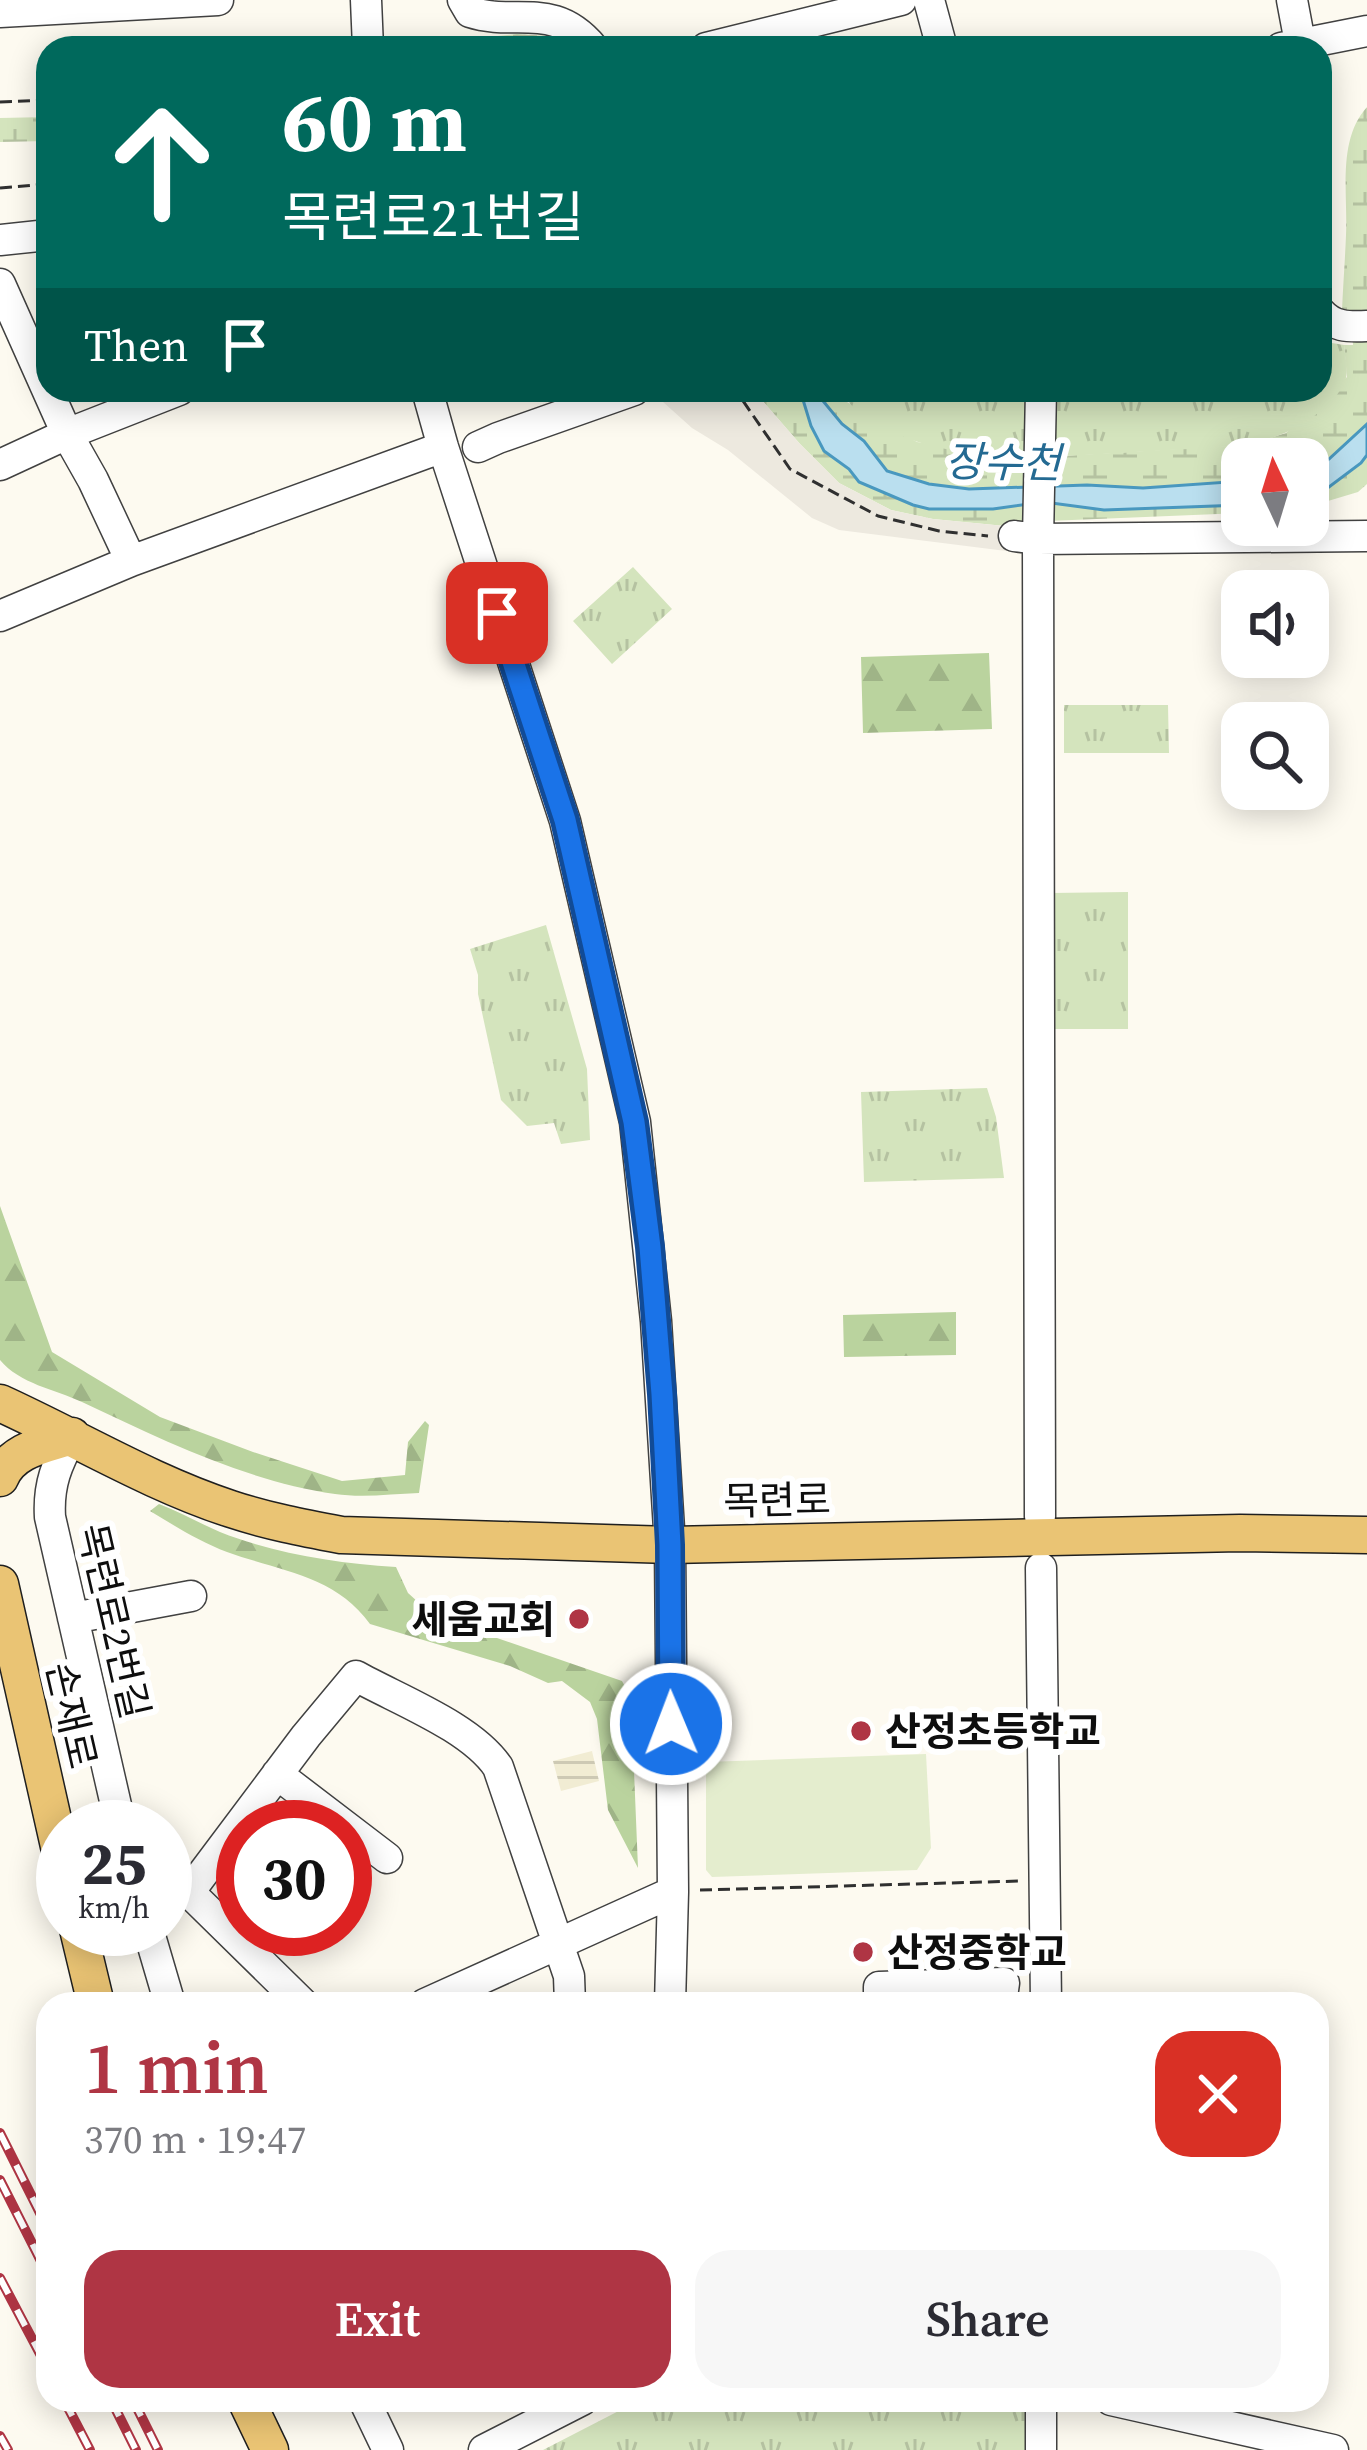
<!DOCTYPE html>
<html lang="en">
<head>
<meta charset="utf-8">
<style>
  body { margin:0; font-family:"Source Serif 4","Noto Sans KR",serif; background:#f7f7f7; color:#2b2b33; height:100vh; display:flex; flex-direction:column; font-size:45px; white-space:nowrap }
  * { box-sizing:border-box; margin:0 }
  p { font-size:39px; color:#7c7c81 }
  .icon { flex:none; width:66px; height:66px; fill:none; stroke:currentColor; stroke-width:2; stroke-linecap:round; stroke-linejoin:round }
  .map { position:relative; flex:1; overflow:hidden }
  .side { position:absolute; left:36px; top:1992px; width:1293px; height:420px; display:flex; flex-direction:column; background:#fff; border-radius:36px; box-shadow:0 6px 30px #0003 }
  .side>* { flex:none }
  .guide { position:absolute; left:36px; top:36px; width:1296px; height:366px; border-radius:36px; box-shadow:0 6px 30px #0003; background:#00695c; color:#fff; overflow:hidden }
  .needle { width:78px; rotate:356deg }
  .controls { position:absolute; left:1221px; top:438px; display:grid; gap:24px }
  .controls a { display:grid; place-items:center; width:108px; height:108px; border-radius:24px; background:#fff; box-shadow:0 6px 30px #0003; font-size:60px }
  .speed { position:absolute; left:36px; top:1800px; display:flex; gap:24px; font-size:60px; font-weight:700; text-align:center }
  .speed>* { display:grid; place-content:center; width:156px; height:156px; border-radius:50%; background:#fff; box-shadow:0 6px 30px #0003; line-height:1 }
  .speed small { font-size:30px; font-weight:400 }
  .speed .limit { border:18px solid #d22; background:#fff; color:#111 }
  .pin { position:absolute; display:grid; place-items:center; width:102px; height:102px; color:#fff; margin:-51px; border-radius:24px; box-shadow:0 6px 18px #0006 }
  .me { position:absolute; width:132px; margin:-66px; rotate:359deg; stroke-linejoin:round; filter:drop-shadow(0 0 9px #0008) }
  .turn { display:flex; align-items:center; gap:42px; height:252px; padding:0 48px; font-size:54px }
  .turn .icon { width:156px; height:156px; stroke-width:2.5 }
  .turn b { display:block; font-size:84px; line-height:102px }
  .then { display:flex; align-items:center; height:114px; padding:0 48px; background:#0003; gap:24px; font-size:45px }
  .round { display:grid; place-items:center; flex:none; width:126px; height:126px; border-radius:36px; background:#f7f7f7 }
  .summary { display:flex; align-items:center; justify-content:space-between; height:204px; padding:0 48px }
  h1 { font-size:72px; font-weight:600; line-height:90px; color:#af3544 }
  .button { display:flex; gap:24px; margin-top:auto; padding:24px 48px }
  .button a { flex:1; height:138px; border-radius:36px; background:#af3544; color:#fff; font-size:48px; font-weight:600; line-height:138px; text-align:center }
  .button a+a { background:#f7f7f7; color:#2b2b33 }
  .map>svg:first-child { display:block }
  .farmland { fill:url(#farmland-rules) }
  .forest { fill:url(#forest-firs) }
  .wetland { fill:url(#wetland-marsh) }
  .park { fill:url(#park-tufts) }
  .pitch { fill:#e4edce }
  .plaza { fill:#ede9df }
  .water { fill:#badfef; stroke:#4998bf; stroke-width:3 }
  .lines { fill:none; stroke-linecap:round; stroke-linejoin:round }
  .minor-casing { stroke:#414141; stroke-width:33 }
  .major-casing { stroke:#1f1f1f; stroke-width:39 }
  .path { stroke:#303030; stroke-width:3; stroke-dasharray:12 6; stroke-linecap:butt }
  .minor { stroke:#fff; stroke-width:30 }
  .major { stroke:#eac474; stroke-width:36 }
  .rail-casing { stroke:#af3544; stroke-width:10 }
  .rail { stroke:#fff; stroke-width:6; stroke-dasharray:18; stroke-linecap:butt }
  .route-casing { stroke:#114b97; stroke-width:30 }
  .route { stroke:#1a73e8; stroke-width:21 }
  .poi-dot { fill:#af3544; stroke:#fff; stroke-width:4.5 }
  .labels { text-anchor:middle; stroke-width:12; stroke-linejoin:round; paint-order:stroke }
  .street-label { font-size:39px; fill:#0e0e0e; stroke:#fff }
  .poi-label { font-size:39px; font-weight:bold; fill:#0e0e0e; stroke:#fff; text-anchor:start }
  .water-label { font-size:42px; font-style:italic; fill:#246a92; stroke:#fff }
</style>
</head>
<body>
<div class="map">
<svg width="1367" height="2450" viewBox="0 0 1367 2450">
  <defs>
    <pattern id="farmland-rules" width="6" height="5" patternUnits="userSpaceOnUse" patternTransform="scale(3)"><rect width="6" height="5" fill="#f1ecd3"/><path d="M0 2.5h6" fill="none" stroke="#cdc9b4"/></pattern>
    <pattern id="forest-firs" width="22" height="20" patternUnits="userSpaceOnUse" patternTransform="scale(3)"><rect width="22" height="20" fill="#bad39e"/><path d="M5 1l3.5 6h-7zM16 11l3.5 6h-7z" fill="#9fb487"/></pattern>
    <pattern id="wetland-marsh" width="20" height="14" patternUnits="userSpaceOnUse" patternTransform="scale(3)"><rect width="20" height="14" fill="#d4e4bd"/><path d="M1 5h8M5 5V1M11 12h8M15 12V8" fill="none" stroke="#b5c2a1"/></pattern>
    <pattern id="park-tufts" width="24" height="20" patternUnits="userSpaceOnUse" patternTransform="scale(3)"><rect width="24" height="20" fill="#d4e4bd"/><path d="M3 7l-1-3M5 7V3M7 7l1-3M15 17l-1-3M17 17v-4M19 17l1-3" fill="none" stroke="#b5c2a1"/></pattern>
  </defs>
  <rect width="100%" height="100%" fill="#fdfaf0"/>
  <path class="farmland" d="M592 1751 599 1781 561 1791 553 1761Z"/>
  <path class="forest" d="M989 653 992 729 863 733 861 657Z
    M0 1206 52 1352 160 1417 253 1452 342 1481 405 1475 408 1442 425 1421 429 1425 419 1493C392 1494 362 1498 335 1494 245 1481 163 1440 82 1402 54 1389 20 1384 0 1360Z
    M956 1312V1355L844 1357 843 1315Z
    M159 1504C180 1512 199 1523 220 1532 276 1554 336 1563 396 1567L408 1593 428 1611 471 1629 622 1681 631 1698 638 1868 608 1810 597 1719 590 1702 562 1681 548 1683 510 1666 370 1624C335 1575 279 1571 227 1552 200 1542 175 1526 150 1511Z"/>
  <path class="wetland" d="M517 34 549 36 570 48H411L410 45Z
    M1367 107V424L1329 459 1308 471V459H1242V481L1143 488 1087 485 969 489 929 484 887 471 864 441 842 424 814 390H840L847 402 917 442 1019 458 1045 457 1227 446 1264 440 1286 433 1347 377 1344 345H1353L1352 311H1342C1343 286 1345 261 1346 235 1348 194 1337 140 1367 107Z
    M48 117V141L0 142V118Z
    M753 390H800L811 426 824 451 849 469 860 482 912 505 929 509H993L1044 502 1104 510 1242 505V513L1048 521 1015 527 933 519 891 510 839 483 800 444Z
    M1367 455V484L1358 492 1308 507V499H1314L1361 463Z"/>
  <path class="park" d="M1320 341 1344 345C1345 357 1349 371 1345 381 1336 404 1304 425 1282 434 1242 450 1196 448 1154 451 1078 455 988 465 915 441 886 431 856 417 840 390H1320Z
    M633 567 672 609 612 664 573 621Z
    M1064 705H1168L1169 753H1064Z
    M1128 892V1029H1051L1050 893Z
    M546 925 587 1069 590 1140 561 1144 554 1123 527 1126 501 1100 478 994V975L470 949Z
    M987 1088 996 1117 1004 1178 864 1182 861 1092Z
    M640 2400H989L1029 2410 1028 2450H543Z"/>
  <path class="pitch" d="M926 1754 931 1848 917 1870 712 1877 706 1870V1762Z"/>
  <path class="plaza" d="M656 390H753L800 444 839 483 891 510 933 519 1015 527 1014 552 839 530 812 518 728 450 692 428 653 393Z"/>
  <path class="water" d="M800 390H814L842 424 864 441 887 471 929 484 969 489 1087 485 1143 488 1242 481V505L1104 510 1044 502 993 509H929L913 505 859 482 849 469 824 451 811 426Z
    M1367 424V455L1361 463 1313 499H1308V471L1329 459Z"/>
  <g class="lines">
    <g class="minor-casing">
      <path id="minor" d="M366 0 368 48
        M463 0 470 12C517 27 553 0 593 48
        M929 0 942 48
        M1292 0 1301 48
        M0 12 218 0
        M706 48 901 0
        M1281 48 1367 31
        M0 240 48 235
        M0 284 67 434 93 480 131 561
        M1320 312C1333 327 1348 327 1367 326
        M427 390 443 447 565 821 635 1122 656 1321 670 1545 673 1892 670 2004
        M478 447 498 438 634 390
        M0 465 67 434 179 390
        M1014 536 1038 539 1367 536
        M0 616 131 561 443 447
        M72 1436C57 1464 48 1484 50 1517L121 1827
        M1040 1517 1038 539 1041 390
        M1041 1568 1046 2004
        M73 1618 191 1596
        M277 1774 387 1858
        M189 1892 306 1736 356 1676C399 1700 471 1727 498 1767L569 1976 570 2004
        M189 1892 303 2004
        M148 1929 170 2004
        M425 2004 673 1892
        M879 2004V1987L1004 1983 1001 2004
        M364 2400 388 2450
        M1111 2400 1333 2450
        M484 2450 582 2400
        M1041 2450V2407"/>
    </g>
    <g class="major-casing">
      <path id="major" d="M0 1403C77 1438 151 1483 231 1509 267 1521 304 1528 341 1535L670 1545 1240 1533 1367 1535
        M0 1478C12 1449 45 1445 72 1436
        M0 1584 63 1864
        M78 1929 96 2004
        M246 2400 270 2450"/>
    </g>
    <path class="path" d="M0 102 48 100
      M0 188 48 184
      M729 390 741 398 790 469 878 516 939 531 988 536
      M700 1890 1020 1881"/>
    <use href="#minor" class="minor"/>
    <use href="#major" class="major"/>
    <g class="rail-casing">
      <path id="rail" d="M0 2133 48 2229
        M0 2180 48 2275
        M0 2278 48 2369
        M64 2400 90 2450
        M111 2400 136 2450
        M133 2400 158 2450
        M0 2436 8 2450"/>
    </g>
    <use href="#rail" class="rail"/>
  </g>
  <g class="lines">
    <g class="route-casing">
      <path id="route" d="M497 613 565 820 634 1122 650 1247 662 1394 670 1545 671 1724"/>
    </g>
    <use href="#route" class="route"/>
  </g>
  <g class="poi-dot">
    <circle cx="579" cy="1619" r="12"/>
    <circle cx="861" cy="1731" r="12"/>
    <circle cx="863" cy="1952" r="12"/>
  </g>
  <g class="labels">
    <g class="street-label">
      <text transform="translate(777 1500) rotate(-1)" y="14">목련로</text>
      <text transform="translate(114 1621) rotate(77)" y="14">목련로2번길</text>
      <text transform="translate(72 1715) rotate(77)" y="14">손재로</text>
    </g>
    <g class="poi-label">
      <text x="555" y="1633" text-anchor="end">세움교회</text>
      <text x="885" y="1745">산정초등학교</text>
      <text x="887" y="1966">산정중학교</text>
    </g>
    <g class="water-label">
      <text transform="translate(1003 462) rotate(1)" y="15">장수천</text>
    </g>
  </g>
</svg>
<div class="controls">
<a><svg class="needle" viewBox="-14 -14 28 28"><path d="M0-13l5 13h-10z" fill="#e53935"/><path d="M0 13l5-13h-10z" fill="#7c7c81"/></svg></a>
<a><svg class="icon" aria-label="sound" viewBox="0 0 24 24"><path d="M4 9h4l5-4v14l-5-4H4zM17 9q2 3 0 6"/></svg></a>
<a><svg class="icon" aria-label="search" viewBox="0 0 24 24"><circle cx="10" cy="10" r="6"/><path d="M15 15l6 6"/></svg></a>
</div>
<div class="speed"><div>25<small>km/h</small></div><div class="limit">30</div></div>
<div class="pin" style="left:497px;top:613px;background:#d93025"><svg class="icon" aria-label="arrive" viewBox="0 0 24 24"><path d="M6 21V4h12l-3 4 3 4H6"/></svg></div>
<svg class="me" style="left:671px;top:1724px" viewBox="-20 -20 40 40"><circle r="17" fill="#1a73e8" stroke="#fff" stroke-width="3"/><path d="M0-11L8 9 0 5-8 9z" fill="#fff"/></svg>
<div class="guide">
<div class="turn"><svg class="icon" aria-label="ahead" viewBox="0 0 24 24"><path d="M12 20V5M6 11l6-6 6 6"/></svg><div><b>60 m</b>목련로21번길</div></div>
<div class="then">Then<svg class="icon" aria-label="arrive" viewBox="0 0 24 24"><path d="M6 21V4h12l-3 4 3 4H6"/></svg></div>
</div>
<section class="side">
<div class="summary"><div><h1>1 min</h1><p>370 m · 19:47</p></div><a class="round" style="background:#d93025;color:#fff"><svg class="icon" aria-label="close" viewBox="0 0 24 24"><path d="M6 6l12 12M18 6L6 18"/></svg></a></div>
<div class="button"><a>Exit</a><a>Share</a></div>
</section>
</div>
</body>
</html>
